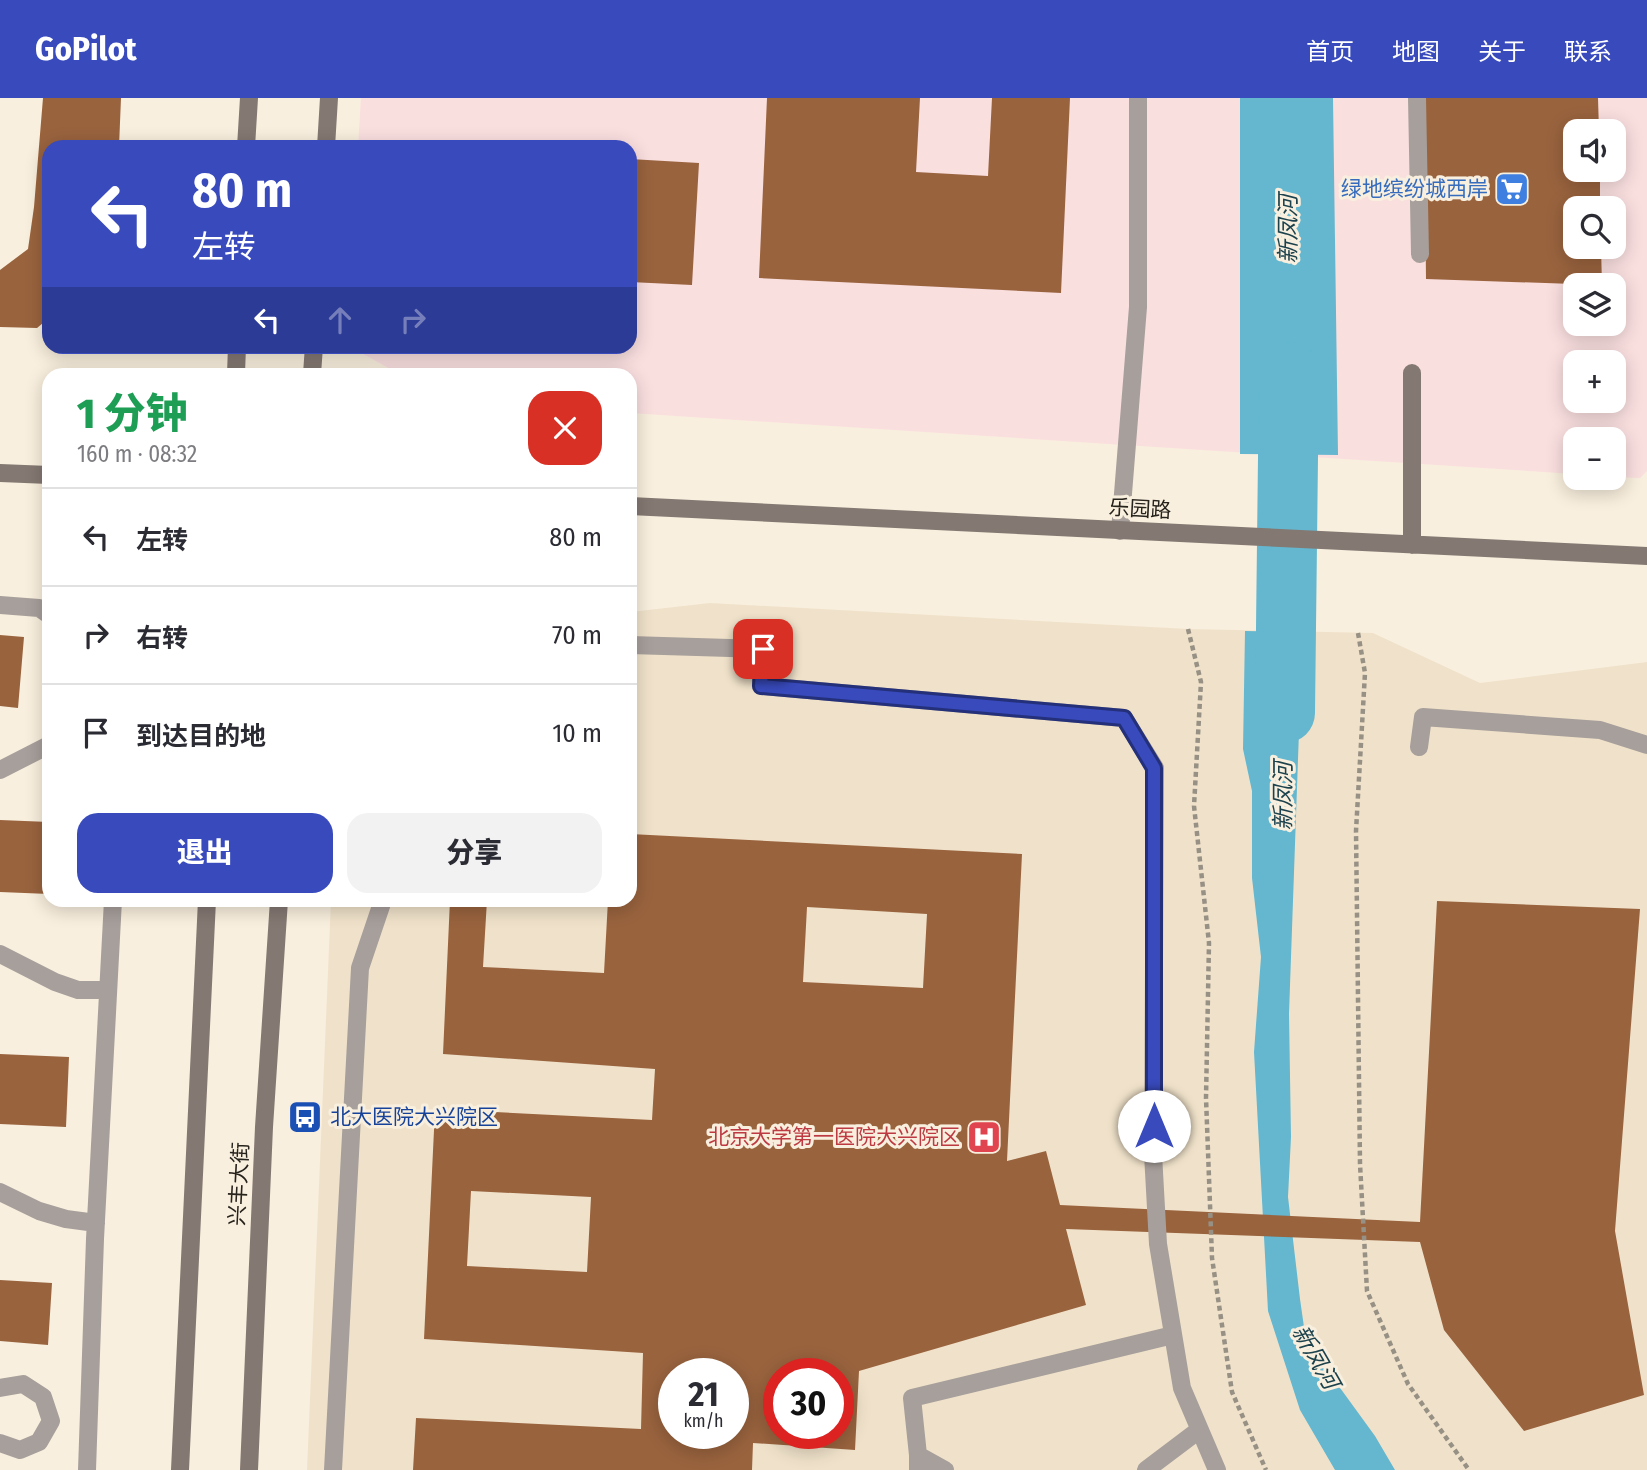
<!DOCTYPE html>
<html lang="zh">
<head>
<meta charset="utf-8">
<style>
  body { margin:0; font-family:"Fira Sans Condensed","Noto Sans SC",sans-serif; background:#f2f2f3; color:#2b2b33; height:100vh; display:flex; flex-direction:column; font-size:26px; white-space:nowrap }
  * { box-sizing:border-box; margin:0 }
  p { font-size:23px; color:#7c7c81 }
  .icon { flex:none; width:38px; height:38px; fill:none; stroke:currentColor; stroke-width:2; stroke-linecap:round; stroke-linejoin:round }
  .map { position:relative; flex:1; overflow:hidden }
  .drawer { position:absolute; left:42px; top:270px; width:595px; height:539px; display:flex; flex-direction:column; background:#fff; border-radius:21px; box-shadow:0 4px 18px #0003 }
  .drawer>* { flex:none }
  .banner { position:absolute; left:42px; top:42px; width:595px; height:214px; border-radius:21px; box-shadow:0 4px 18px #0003; background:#384abc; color:#fff; overflow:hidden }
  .fabs { position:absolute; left:1563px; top:21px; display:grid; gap:14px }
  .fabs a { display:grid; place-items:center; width:63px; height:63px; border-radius:14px; background:#fff; box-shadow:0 4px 18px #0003; font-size:35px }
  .speed { position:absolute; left:658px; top:1260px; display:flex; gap:14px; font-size:35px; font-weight:700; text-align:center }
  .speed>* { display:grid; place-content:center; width:91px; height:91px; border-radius:50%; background:#fff; box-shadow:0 4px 18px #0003; line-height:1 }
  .speed small { font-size:18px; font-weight:400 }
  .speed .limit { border:10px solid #d22; background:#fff; color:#111 }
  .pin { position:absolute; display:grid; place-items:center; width:60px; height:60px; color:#fff; margin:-30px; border-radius:14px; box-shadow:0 4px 10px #0006 }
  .me { position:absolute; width:77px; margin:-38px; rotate:0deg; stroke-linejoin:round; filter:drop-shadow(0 0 5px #0008) }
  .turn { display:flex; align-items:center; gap:24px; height:147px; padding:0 35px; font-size:32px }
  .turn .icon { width:91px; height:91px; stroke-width:2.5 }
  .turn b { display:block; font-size:49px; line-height:60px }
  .lanes { display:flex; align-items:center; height:66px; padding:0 35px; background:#0003; justify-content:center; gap:35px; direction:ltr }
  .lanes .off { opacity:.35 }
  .round { display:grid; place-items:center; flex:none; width:74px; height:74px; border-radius:21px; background:#f2f2f3 }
  .summary { display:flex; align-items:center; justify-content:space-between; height:119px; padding:0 35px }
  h1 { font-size:42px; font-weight:800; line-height:52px; color:#1e9e55 }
  .button { display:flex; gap:14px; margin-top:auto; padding:14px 35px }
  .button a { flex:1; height:80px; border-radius:21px; background:#384abc; color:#fff; font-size:28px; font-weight:800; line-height:80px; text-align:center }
  .button a+a { background:#f2f2f3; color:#2b2b33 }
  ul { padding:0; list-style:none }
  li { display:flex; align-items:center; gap:21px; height:98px; padding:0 35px; border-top:2px solid #e1e1e2 }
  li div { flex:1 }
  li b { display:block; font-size:26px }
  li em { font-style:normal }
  header { display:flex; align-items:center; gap:42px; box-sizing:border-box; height:98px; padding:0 35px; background:#384abc; color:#fff }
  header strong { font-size:33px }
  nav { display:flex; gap:38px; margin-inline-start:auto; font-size:24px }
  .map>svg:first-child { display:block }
  .commercial { fill:#fadfdf; fill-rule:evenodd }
  .built { fill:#f0e2ca; fill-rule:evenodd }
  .water { fill:#64b7cf }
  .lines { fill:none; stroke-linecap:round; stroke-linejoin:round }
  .river { stroke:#64b7cf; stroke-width:60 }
  .building { fill:#99633e; fill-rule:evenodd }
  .path { stroke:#979084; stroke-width:4.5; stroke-dasharray:5 3.5; stroke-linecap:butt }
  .lane { stroke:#a79f9b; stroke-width:18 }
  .street { stroke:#a79f9b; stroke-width:18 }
  .secondary { stroke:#847872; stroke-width:18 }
  .route-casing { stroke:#24307a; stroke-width:18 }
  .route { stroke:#384abc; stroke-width:12 }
  .labels { text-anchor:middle; stroke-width:6; stroke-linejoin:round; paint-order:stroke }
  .shop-label { font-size:21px; fill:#366cbe; stroke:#f9efde; text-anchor:end }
  .street-label { font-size:21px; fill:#26221c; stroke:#f9efde }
  .transit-label { font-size:21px; fill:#164399; stroke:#f9efde; text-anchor:start }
  .health-label { font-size:21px; fill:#be3a42; stroke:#f9efde; text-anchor:end }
  .water-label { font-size:23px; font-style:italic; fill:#1c424d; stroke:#f9efde }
</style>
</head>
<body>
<header>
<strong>GoPilot</strong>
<nav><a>首页</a><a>地图</a><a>关于</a><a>联系</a></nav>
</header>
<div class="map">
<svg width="1647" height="1372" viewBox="0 0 1647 1372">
  <rect width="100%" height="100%" fill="#f9efde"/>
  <path class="commercial" d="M361 0H1647V373L1640 380 1614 379V341H1575V376L630 315V276H399L349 248H630V49H358ZM1575 33H1614V72H1575ZM1575 110H1614V149H1575ZM1575 187H1614V226H1575ZM1575 264H1614V303H1575Z"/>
  <path class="built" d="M710 505 1188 531 1373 535 1480 585 1647 564V1372H307L331 802H630V514ZM674 1276H733V1335H674ZM779 1276H838V1335H779Z"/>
  <path class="water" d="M1240 0H1333L1338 357 1240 356Z
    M1245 533 1297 534 1295 560 1300 605 1289 916 1291 1039 1288 1099 1300 1201 1306 1243 1375 1338 1395 1372H1335L1300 1312 1268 1213 1254 954 1261 859 1252 780V693L1243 651Z"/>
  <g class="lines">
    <path class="river" d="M1285 615 1289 274"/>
  </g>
  <path class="building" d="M43 0H121L119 49H49V220L37 230 0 229V172L28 151 34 109Z
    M767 0H920L916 74 988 78 992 0H1070L1061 195 759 180Z
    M1424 0H1598L1599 33H1575V72H1600V110H1575V149H1601L1602 187 1426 181Z
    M630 61 699 65 692 187 630 184Z
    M0 537 24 539 18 610 0 608Z
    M0 722 49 724V796L0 794Z
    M630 736 1022 756 1007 1063 1046 1053 1060 1107 1420 1124 1437 803 1640 811 1615 1133 1644 1297 1524 1333 1444 1232 1420 1144 1066 1131 1086 1207 859 1273 855 1352 753 1345 752 1372H413L416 1320 641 1331 643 1255 424 1241 435 1011 652 1022 655 971 443 956 450 802H487L483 869 604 875 608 802H630ZM807 809 927 816 923 890 803 884ZM471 1093 591 1099 587 1174 467 1168ZM674 1276H733V1335H674ZM779 1276H838V1335H779Z
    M0 956 69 959 66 1029 0 1026Z
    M0 1182 52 1185 48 1247 0 1243Z"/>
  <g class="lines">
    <path class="path" d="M1188 531 1201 584 1194 708 1209 845 1206 1000 1212 1160 1232 1294 1266 1372
      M1358 535 1365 575 1356 733 1360 1066 1367 1193 1408 1286 1469 1372"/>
    <path class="lane" d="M0 507 39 510 49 517
      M0 672 49 647
      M0 856 55 884 78 892H108
      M0 1094 39 1113 66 1121 96 1125
      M0 1290 23 1286 43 1299 51 1323 39 1344 20 1352 0 1345
      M87 1372 95 1141 113 802"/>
    <path class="street" d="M1417 0 1420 156
      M1120 433 1138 209V0
      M630 547 763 551 761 588 1124 620 1155 670 1153 1056 1158 1146 1182 1290 1217 1372
      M1419 649 1423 619 1600 632 1647 647
      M918 1357 912 1300 1173 1237
      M333 1372 360 870 383 802
      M918 1372V1357L945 1372
      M1146 1372 1199 1332"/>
    <path class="secondary" d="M246 49 249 0
      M326 49 329 0
      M1412 275V447
      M236 276 237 248
      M312 276 314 248
      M0 375 49 377
      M630 408 1647 458
      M180 1372 207 802
      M249 1372 264 1029 279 802"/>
  </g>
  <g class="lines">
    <g class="route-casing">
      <path id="route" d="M763 551 761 588 1124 620 1154 670V1028"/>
    </g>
    <use href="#route" class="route"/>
  </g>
  <defs>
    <g id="supermarket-square" transform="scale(1.75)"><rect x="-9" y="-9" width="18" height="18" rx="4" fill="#3f7fe0" stroke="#f9efde"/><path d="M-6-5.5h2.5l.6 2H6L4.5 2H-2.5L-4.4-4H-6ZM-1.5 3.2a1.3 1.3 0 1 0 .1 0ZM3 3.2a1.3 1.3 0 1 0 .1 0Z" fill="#fff"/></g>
    <g id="bus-square" transform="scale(1.75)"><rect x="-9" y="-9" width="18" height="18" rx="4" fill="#1a4fb4" stroke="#f9efde"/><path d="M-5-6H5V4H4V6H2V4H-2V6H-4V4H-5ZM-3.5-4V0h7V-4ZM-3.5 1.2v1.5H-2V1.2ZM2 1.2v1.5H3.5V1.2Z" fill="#fff"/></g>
    <g id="hospital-square" transform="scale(1.75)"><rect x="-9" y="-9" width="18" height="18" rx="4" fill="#e0444e" stroke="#f9efde"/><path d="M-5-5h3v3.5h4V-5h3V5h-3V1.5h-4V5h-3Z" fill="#fff"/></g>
  </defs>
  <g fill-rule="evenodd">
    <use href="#supermarket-square" x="1512" y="91"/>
    <use href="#bus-square" x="305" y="1019"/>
    <use href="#hospital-square" x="984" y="1039"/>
  </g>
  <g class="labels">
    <g class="shop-label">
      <text x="1488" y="98">绿地缤纷城西岸</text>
    </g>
    <g class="street-label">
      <text transform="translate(1140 411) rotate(3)" y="7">乐园路</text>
      <text transform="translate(239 1086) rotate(-87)" y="7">兴丰大街</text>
    </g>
    <g class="transit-label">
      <text x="330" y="1026">北大医院大兴院区</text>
    </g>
    <g class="health-label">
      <text x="960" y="1046">北京大学第一医院大兴院区</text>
    </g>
    <g class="water-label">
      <text transform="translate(1288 131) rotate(-90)" y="8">新凤河</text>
      <text transform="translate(1283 698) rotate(-90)" y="8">新凤河</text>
      <text transform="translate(1316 1259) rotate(60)" y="8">新凤河</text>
    </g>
  </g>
</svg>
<div class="fabs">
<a><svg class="icon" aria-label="sound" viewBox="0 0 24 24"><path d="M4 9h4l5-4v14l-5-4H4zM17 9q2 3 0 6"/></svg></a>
<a><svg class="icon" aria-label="search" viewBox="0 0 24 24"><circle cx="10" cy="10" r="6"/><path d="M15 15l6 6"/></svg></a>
<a><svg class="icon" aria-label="layers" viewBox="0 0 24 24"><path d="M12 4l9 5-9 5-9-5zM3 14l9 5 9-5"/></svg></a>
<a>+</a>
<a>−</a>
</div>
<div class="speed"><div>21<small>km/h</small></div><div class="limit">30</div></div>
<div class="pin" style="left:763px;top:551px;background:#d93025"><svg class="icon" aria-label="arrive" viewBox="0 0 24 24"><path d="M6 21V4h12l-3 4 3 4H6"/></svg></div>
<svg class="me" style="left:1154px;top:1028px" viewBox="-20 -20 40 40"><circle r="19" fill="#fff"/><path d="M0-13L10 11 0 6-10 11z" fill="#384abc"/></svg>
<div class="banner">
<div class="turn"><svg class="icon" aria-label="left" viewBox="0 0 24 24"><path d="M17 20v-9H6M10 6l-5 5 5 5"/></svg><div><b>80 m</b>左转</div></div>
<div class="lanes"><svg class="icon" aria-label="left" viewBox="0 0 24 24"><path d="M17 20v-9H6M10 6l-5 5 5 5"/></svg><svg class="icon off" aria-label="ahead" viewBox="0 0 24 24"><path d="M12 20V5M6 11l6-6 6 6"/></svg><svg class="icon off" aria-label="right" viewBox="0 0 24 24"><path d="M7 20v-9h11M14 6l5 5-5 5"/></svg></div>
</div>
<section class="drawer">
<div class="summary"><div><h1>1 分钟</h1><p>160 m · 08:32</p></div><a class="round" style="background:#d93025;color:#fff"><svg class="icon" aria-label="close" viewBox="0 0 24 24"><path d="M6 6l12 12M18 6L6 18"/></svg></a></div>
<ul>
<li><svg class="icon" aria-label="left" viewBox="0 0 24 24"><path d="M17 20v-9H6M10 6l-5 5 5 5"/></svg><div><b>左转</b></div><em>80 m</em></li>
<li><svg class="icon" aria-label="right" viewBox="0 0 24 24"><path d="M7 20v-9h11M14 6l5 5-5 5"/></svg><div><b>右转</b></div><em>70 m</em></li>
<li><svg class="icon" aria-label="arrive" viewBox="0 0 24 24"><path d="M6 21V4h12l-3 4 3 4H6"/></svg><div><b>到达目的地</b></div><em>10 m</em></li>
</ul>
<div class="button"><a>退出</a><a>分享</a></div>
</section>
</div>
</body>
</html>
